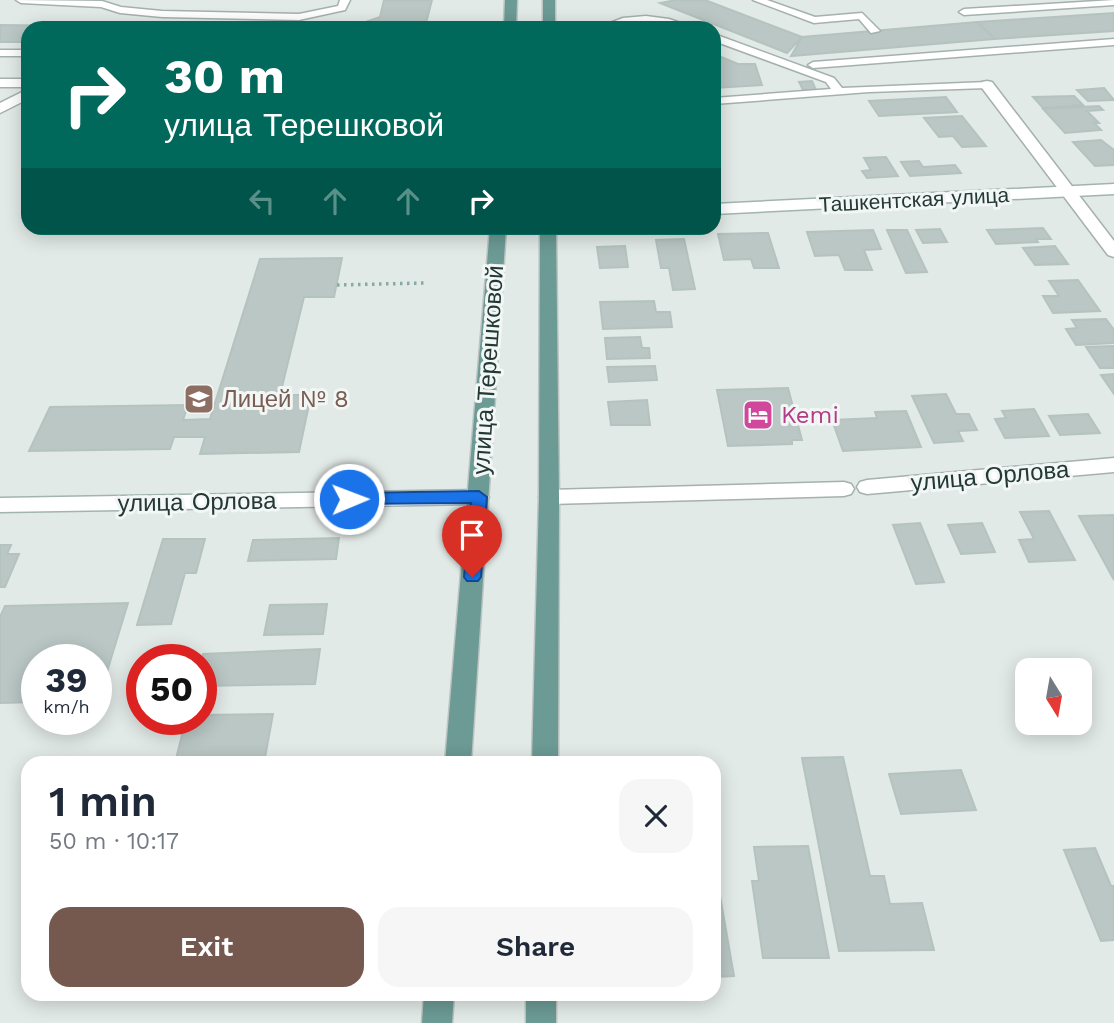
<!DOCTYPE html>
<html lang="en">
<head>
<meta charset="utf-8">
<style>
  body { margin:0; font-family:"Work Sans",sans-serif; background:#f6f6f7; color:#1f2937; height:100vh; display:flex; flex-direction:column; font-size:26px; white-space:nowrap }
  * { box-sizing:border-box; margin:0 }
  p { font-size:23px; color:#747a83 }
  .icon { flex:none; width:38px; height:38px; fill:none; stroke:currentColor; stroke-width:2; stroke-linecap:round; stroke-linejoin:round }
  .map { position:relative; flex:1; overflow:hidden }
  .panel { position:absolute; left:21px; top:756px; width:700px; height:245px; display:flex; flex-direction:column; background:#fff; border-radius:21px; box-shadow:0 4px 18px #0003 }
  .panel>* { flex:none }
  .top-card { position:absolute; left:21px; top:21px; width:700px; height:214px; border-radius:21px; box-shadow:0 4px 18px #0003; background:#00695c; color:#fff; overflow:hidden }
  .needle { width:46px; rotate:169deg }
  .controls { position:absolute; left:1015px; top:658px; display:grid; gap:14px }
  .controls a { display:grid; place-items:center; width:77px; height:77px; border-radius:14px; background:#fff; box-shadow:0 4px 18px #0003; font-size:35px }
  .speed { position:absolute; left:21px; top:644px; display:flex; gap:14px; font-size:35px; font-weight:700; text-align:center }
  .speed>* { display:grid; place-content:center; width:91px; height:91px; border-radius:50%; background:#fff; box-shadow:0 4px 18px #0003; line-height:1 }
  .speed small { font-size:18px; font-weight:400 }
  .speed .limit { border:10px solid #d22; background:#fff; color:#111 }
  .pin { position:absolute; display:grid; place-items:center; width:60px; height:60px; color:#fff; margin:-72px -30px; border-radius:50% 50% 50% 0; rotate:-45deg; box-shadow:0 0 7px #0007 }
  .pin .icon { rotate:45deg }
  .me { position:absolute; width:77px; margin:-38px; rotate:89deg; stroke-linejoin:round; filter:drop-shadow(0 0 5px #0008) }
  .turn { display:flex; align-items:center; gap:24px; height:147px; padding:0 28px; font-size:32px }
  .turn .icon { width:91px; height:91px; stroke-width:2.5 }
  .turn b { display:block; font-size:49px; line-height:60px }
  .lanes { display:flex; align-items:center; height:66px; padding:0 28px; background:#0003; justify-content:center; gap:35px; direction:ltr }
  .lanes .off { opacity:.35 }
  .round { display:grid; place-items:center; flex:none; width:74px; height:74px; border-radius:21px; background:#f6f6f7 }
  .summary { display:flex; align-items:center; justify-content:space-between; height:119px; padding:0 28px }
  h1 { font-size:42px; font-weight:600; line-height:52px }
  .button { display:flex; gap:14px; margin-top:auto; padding:14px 28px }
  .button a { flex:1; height:80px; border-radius:21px; background:#76594e; color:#fff; font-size:28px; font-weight:600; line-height:80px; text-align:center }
  .button a+a { background:#f6f6f7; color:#1f2937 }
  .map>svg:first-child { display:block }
  .building { fill:#bac7c4; stroke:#b5c3bf; stroke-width:2 }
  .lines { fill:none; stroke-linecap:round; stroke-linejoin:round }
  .lane-casing { stroke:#a5b1ae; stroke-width:3 }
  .street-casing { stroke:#a5b1ae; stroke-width:3 }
  .secondary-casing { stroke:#a2b4b0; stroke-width:3 }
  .primary-casing { stroke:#bdc4c3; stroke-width:3 }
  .path { stroke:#86aaa3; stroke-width:3.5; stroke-dasharray:2.5 4.5; stroke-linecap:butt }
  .lane { fill:#fff; fill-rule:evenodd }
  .street { fill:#fff; fill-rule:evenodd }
  .secondary { fill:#fff; fill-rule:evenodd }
  .primary { fill:#6c9a94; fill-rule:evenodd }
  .route { fill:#1a73e8; stroke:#114b97; stroke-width:2 }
  .labels { text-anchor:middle; stroke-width:6; stroke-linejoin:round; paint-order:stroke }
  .far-street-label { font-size:21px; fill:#243936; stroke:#f2f7f5 }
  .street-label { font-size:24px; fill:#243936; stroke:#f2f7f5 }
  .education-label { font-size:24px; fill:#785e54; stroke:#f2f7f5; text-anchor:start }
  .hotel-label { font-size:24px; fill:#b23c85; stroke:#f2f7f5; text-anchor:start }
</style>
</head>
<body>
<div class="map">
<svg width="1114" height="1023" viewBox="0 0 1114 1023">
  <rect width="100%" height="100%" fill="#e2eae7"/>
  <path class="building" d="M384 0H432L425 27 348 28 380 17Z
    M676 0H705L802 37 787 53 660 3Z
    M1114 13V31L995 39 977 22Z
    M100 22 130 23 126 28H95Z
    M977 22 995 39 791 56 802 37Z
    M0 25 84 26 28 28V42H0Z
    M714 54 738 64H755L762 85 714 88Z
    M812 81 816 90H803L799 82Z
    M1104 88 1114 100 1088 101 1077 90Z
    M1074 96 1083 105 1043 108 1033 97Z
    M946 97 957 112 879 116 869 101Z
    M1099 106 1103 110 1087 111 1099 123H1094L1101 130 1065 133 1043 109Z
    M962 116 986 146 962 147 953 136 939 137 924 118Z
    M1101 140 1114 150V165L1095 166 1073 142Z
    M886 157 898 176 867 178 862 171 871 170 864 158Z
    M919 161 923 167 955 165 961 173 910 176 901 162Z
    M1043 228 1051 239H1036L1038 242 996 244 987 230Z
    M940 229 947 242 923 243 916 230Z
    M873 230 881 249 864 250 872 270H845L839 255 815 256 807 232Z
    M887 230H907L927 272 906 273Z
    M768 233 779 268H754L751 259 724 260 718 234Z
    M684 239 695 289 673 290 669 268H661L656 240Z
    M625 246 628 267 600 268 597 247Z
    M1055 246 1068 264 1035 265 1023 248Z
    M342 258 334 297H304L280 395H311L299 452 200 454 205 437H174L170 449 29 451 50 407 188 405 183 420 210 419 260 259Z
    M1078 280 1100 311 1053 313 1043 296H1059L1049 281Z
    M654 301 656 312H670L672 327 603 329 600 302Z
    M1106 319 1114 330V343L1076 345 1066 329 1077 328 1072 320Z
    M640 337 642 348H649L650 358 607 359 605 338Z
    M1114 346V368H1100L1086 347Z
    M655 366 657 380 609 382 607 367Z
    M1114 374V394L1101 375Z
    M788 388 802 440H792V444L728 446 717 390Z
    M946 394 956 414H969L977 430 958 431 963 441 934 443 912 396Z
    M647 400 650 425H611L608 402Z
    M1034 409 1049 436 1005 438 995 419 1006 418 1002 411Z
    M906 411 921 447 843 451 832 420 877 418 875 412Z
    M1088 414 1100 433 1060 435 1049 416Z
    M1049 511 1075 560 1029 562 1019 540 1034 539 1020 512Z
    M1114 515V580L1079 516Z
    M920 523 944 582 916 584 893 525Z
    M982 523 995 552 961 554 948 525Z
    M339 538 336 559 248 561 253 540Z
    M163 539H205L196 573H185L171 624 137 625Z
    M0 545H11L7 554H19L5 587H0Z
    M128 603 98 701 96 660H37V702L0 703V617L5 606Z
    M327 604 323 634 264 635 270 605Z
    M320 649 315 684 201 686 203 654Z
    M273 714 264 763H175L186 719H201V715Z
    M843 757 870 876H884L890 904 922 903 934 950 839 951 802 758Z
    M961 770 976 810 901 814 889 774Z
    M808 846 829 958H763L752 881H759L754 847Z
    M1095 848 1111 886H1114V940L1101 941 1064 850Z
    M714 867H715L734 976 714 977Z"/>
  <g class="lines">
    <g class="lane-casing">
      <path id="lane" d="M16 0 102 1 121 7 162 11 299 14 338 6 340 0H350L345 10 299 20 162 17 120 13 101 7 21 3Z
        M753 0H767L815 17 862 13 880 31 871 33 859 19 814 23Z
        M1114 0V5L964 15 959 12 964 9Z
        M646 16 669 19 695 28 646 22 597 28 623 18Z
        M714 34 834 78 842 88 987 82 992 85 987 88 869 92 714 104V98L831 89 826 82 714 41Z
        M1114 39V45L813 68 808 65 813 62Z
        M0 50H28V56H0Z"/>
    </g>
    <g class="street-casing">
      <path id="street" d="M0 79H28V87H0Z
        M987 81 992 82 1114 241V257L1108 255 982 88V82Z
        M28 89V99L0 113V103Z
        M1114 458V472L867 494 860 492 857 487 860 482 867 480Z
        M844 482 851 484 854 489 851 494 844 496 549 504 542 502 539 497 542 492 549 490Z"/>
    </g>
    <g class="secondary-casing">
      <path id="secondary" d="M1114 184V194L714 214V204Z
        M479 490 486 492 489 497 486 502 479 504 0 512V498Z"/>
    </g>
    <g class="primary-casing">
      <path id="primary" d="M505 0H517L516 28H504Z
        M543 0H555V28H543Z
        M490 228H506L471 763H445Z
        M540 228H556L559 497 558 763H532L539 497Z
        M424 994H454L452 1023H422Z
        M526 994H556V1023H526Z"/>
    </g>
    <path class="path" d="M337 285 424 283"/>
    <use href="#lane" class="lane"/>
    <use href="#street" class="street"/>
    <use href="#secondary" class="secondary"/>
    <use href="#primary" class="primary"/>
  </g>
  <path class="route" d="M479 491 487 497 481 577 478 581H467L464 577 471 503 349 504 341 499 349 493Z"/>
  <defs>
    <g id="school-square" transform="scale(1.575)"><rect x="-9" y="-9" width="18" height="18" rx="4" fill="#8d6e63" stroke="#f2f7f5"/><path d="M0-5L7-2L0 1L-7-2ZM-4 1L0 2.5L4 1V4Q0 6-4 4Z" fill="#fff"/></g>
    <g id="hotel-square" transform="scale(1.575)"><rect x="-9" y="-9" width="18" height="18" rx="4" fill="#d1479c" stroke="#f2f7f5"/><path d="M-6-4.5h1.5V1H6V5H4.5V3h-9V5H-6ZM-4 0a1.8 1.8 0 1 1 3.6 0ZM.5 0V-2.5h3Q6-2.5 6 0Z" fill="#fff"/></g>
  </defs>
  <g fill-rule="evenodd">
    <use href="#school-square" x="199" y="399"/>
    <use href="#hotel-square" x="758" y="415"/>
  </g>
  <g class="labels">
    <g class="far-street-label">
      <text transform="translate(914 200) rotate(-3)" y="7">Ташкентская улица</text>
    </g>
    <g class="street-label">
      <text transform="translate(488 370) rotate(-86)" y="8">улица Терешковой</text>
      <text transform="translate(990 476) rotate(-5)" y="8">улица Орлова</text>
      <text transform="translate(197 502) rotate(-1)" y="8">улица Орлова</text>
    </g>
    <g class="education-label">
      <text x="222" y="407">Лицей № 8</text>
    </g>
    <g class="hotel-label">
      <text x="781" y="423">Kemi</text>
    </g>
  </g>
</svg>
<div class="controls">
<a><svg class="needle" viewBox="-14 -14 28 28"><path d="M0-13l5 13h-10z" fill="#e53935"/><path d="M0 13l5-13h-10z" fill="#747a83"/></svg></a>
</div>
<div class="speed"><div>39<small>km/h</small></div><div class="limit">50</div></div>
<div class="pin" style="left:472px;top:577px;background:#d93025"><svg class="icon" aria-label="arrive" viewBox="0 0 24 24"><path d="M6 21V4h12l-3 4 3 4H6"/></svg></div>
<svg class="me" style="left:349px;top:499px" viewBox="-20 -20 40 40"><circle r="17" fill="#1a73e8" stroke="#fff" stroke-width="3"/><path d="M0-11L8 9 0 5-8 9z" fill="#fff"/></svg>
<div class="top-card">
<div class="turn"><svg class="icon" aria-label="right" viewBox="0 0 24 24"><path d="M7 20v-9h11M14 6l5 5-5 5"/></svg><div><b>30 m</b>улица Терешковой</div></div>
<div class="lanes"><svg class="icon off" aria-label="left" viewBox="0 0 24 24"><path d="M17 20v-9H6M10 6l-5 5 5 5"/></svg><svg class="icon off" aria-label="ahead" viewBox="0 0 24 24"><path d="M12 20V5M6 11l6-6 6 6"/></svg><svg class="icon off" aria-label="ahead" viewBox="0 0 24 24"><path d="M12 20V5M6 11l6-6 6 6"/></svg><svg class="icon" aria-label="right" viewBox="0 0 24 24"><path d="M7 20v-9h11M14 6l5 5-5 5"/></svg></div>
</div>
<section class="panel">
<div class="summary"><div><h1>1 min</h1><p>50 m · 10:17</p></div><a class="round"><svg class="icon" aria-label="close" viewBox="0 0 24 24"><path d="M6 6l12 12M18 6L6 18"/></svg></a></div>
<div class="button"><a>Exit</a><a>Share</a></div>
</section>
</div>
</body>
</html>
